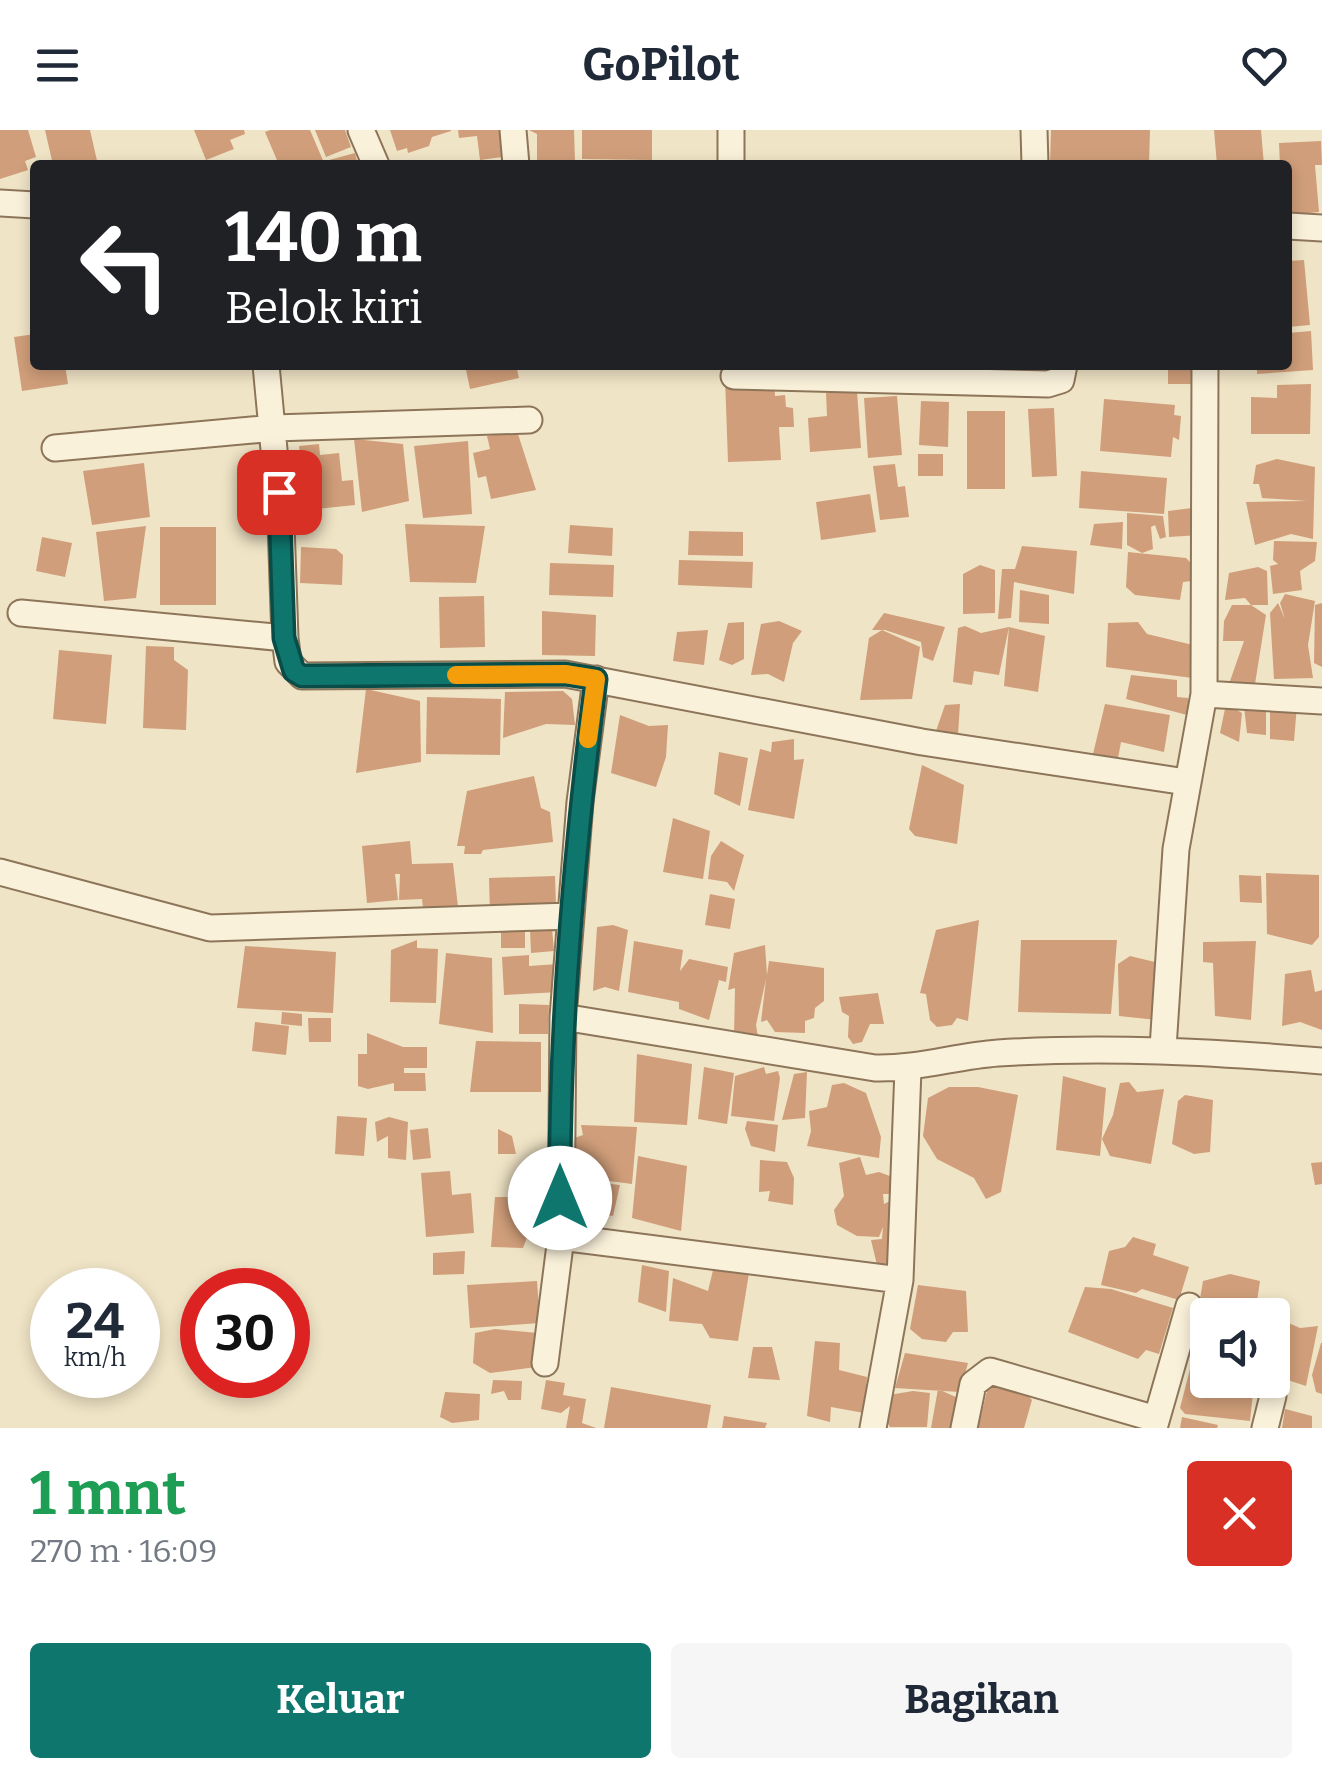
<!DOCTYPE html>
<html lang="id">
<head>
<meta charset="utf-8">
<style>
  body { margin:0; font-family:Bitter,serif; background:#f6f6f7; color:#1f2937; height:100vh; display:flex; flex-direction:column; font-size:38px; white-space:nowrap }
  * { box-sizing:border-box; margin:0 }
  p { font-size:32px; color:#747a83 }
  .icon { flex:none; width:55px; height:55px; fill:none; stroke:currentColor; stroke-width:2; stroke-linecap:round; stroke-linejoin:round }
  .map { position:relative; height:1298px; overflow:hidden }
  .drawer { display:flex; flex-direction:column; background:#fff; flex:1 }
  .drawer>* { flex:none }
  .guide { position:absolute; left:30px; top:30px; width:1262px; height:210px; border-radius:10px; box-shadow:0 5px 15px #0003; background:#202124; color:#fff; overflow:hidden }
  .controls { position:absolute; left:1190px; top:1168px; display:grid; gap:20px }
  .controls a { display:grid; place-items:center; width:100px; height:100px; border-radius:10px; background:#fff; box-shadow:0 5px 15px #0003; font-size:50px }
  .speed { position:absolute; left:30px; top:1138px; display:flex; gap:20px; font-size:50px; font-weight:700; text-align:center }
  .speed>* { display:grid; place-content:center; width:130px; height:130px; border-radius:50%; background:#fff; box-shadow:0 5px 15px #0003; line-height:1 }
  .speed small { font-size:25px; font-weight:400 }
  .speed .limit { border:15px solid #d22; background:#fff; color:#111 }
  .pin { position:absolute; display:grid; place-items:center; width:85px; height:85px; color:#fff; margin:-42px; border-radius:20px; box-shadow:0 5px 15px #0006 }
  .me { position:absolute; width:110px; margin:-55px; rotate:0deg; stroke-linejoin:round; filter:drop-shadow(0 0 8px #0008) }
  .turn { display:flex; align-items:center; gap:35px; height:210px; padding:0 30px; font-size:45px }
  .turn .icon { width:130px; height:130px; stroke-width:2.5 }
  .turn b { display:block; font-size:70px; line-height:85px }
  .round { display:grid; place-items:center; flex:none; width:105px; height:105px; border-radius:10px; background:#f6f6f7 }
  .headline { display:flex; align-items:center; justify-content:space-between; height:170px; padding:0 30px }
  h1 { font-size:60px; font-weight:700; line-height:75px; color:#1e9e55 }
  .button { display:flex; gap:20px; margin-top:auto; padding:20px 30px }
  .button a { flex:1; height:115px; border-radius:10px; background:#0f766e; color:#fff; font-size:40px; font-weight:700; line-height:115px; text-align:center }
  .button a+a { background:#f6f6f7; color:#1f2937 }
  header { display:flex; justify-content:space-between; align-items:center; height:130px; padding:0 30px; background:#fff; font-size:45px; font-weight:700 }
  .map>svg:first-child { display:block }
  .building { fill:#d09e7a }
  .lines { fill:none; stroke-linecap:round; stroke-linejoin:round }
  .minor-casing { stroke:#8d755a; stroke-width:29 }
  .minor { stroke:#faf1da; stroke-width:25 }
  .route-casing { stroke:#0a4d48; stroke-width:25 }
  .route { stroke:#0f766e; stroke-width:18 }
  .slow { stroke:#f59e0b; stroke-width:18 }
</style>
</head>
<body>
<header><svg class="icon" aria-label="menu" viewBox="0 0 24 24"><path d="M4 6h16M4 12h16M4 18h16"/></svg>GoPilot<svg class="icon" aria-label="heart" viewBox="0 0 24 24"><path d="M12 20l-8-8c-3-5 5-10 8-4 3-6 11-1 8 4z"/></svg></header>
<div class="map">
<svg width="1322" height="1298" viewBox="0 0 1322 1298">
  <rect width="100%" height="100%" fill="#f0e4c6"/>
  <path class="building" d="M0 0H28L36 27 25 31 28 40 0 49Z
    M45 0H90L98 35H53Z
    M194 0H244L245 4 230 10 234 19 206 30Z
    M270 0H310L325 35H279L265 2Z
    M315 0H345L351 17 326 27Z
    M390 0H451V1L432 7 429 16 408 23 407 18 397 21Z
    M458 0H507L510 26 480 30 477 6 459 8Z
    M529 0H574L575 32H537V4Z
    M582 0H652V30L582 29Z
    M1051 0H1150L1149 35H1050Z
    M1214 0H1261L1264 35H1217Z
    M1321 11 1322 35H1315L1319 82 1288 85V35H1280L1279 13Z
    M355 23 358 35H331L329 30Z
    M1304 130 1310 195 1288 197V131Z
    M1311 201 1313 240 1257 244V235H1288V203Z
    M35 204V235H65L68 254 22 261 14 207Z
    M465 235H516L519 248 470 259Z
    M1084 235H1137V239H1084Z
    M1168 235H1195V254H1168Z
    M774 247 775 266 785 265 786 277 793 278 794 297H779L781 330 728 332 725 248Z
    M1311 254 1310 304H1251V267L1277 268V255Z
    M857 261 861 318 810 322 808 288 827 286 826 263Z
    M897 266 902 325 868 328 864 268Z
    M1104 269 1175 275 1174 285 1181 286 1179 310 1173 307 1171 327 1100 321Z
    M921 271 949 272 948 317 919 315Z
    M1054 278 1057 346 1032 347 1028 279Z
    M967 281H1005V359H967Z
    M517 301 536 360 491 369 486 346 478 348 473 323 490 319 487 306Z
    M354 309 403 314 409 371 362 382Z
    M468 311 472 384 423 388 414 316Z
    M319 314 320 325 339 323 342 351 353 350 355 375 297 381 291 326 300 325 299 316Z
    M918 324H943V346H918Z
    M1277 329 1315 337 1313 409 1291 404 1255 415 1246 372 1307 371 1262 368 1259 354H1253L1256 335Z
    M144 333 150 387 92 395 83 341Z
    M895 334 898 357 905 356 909 387 880 390 873 336Z
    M1081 341 1167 348 1164 384 1079 378Z
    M870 364 876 402 821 410 816 372Z
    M1200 377V405L1169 407 1168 381Z
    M1127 383 1163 386 1166 407 1160 409 1155 395 1151 397 1153 419 1142 423 1127 415Z
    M1123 392 1122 419 1090 415 1094 394Z
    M405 394 485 396 476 453 410 452Z
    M570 395 613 398 612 426 568 423Z
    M146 396 136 468 104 471 96 402Z
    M160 397H216V475H160Z
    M689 401 743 402V426L688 425Z
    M42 407 72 413 65 447 36 441Z
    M1274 411 1317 412 1315 431 1300 441 1302 460 1273 464 1270 436 1278 434 1273 430Z
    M1022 416 1077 421 1074 464 1014 452 1011 488 998 489 1002 439H1015Z
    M301 417 336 419 343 425 342 455 300 453Z
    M1128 422 1186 428 1192 434V451L1183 452 1180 470 1135 465 1126 457Z
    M679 430 753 432 752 458 678 455Z
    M550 433 614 435 613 467 549 465Z
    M980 435 995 440V483L963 484V444Z
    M1258 437 1267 441 1268 475H1251L1266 485 1255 554 1230 551 1244 511H1223L1224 491 1232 475H1251L1245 468 1225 470 1229 443Z
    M1020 460 1049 465V494L1019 492Z
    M1285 464 1315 471 1308 515 1313 548 1274 549 1270 483 1278 473 1285 489 1280 473Z
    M484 466 485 517 440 518 439 467Z
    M1322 473V537L1314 533 1315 475Z
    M542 481 596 485 595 526 542 525Z
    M884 483 945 497 933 531 923 527 921 512 885 500H872Z
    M779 491 802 501 793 513 784 552 768 544 751 545 761 494Z
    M744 492V529L732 535 719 530 728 493Z
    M1138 492 1147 504 1193 515V548L1106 537 1108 493Z
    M965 496 981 503 1009 497 999 545 974 541 972 555 953 552 958 498Z
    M1009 497 1045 506 1038 562 1004 556Z
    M708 500 704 535 673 531 677 502Z
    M882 500 920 517 912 569 860 570 869 508Z
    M146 516 174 517V530L188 540 186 600 143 598Z
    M59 520 112 525 106 594 53 589Z
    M1131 545 1177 550V567L1188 568 1191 586 1126 569Z
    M366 559 420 571 421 632 356 643Z
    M563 561 572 569 575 595 546 594 503 608 505 562Z
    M427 567 501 569 500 625 426 624Z
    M960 574 958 605 936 601 945 575Z
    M1105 574 1170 585 1164 622 1121 612 1118 628 1093 624Z
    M1226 574 1242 583 1239 612 1220 603Z
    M1297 575 1294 611 1270 609V578Z
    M1266 576V605L1247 603 1244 577Z
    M620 585 649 596 668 595 666 627 656 657 611 643Z
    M794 609V630L804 629 794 689 748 680 760 619 771 622 772 612Z
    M719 622 748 628 740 676 714 664Z
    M922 635 964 655 957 714 915 706 909 699Z
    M534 646 541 678 550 682 553 712 483 720 481 724H464L465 716H457L467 661Z
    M673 688 710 701 703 749 663 742Z
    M410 711 412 734 453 733 458 777 424 787 422 769 399 770 400 744H395L398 770 367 773 362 716Z
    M721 711 744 725 734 761 727 752 708 749 711 726Z
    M1266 743 1319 745V807L1312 815 1267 804Z
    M1239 745 1261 746 1262 773 1240 772Z
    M555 746 556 776 490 784 489 748Z
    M710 764 735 769 730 799 705 795Z
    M979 790 968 891 957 888 952 895 937 897 930 890 926 864 920 863 936 800Z
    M501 795H525V818H501Z
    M613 795 628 800 619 861 605 857 593 861 597 797Z
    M552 798 554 821 531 823 530 799Z
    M417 810V818L438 819 436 873 390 872 391 820Z
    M1021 810H1117L1111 884 1018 882Z
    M634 811 683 820 680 841 689 829 728 837 726 852 719 850 709 890 679 879V872L628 862Z
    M1256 811 1251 890 1215 886 1213 833 1203 832V812Z
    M765 815 767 845 769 831 824 838V871L815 878 814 888 805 891V903L775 902 767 890 761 892 766 849 756 895 759 913 734 907 735 858 728 860 734 823Z
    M245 816 336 822 333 883 237 878Z
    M446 823 492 828 493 903 439 894Z
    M529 825V836L558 834 560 862 504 865 502 827Z
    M1130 826 1159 833 1157 890 1119 886 1118 834Z
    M1311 840 1315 862 1322 860V900L1300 892 1282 896 1285 844Z
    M878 863 884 894H870L862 912 853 914 848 907 849 886 842 882 839 867Z
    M519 874 549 875 548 904H519Z
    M282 882 302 884V896L281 894Z
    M308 888H331V912H309Z
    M255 892 289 896 286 925 252 921Z
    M367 903 403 917H427V938H404V943H425L426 961H394V953L368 959 358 956V924H367Z
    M476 911 541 912V962H470Z
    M637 924 692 934 687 995 634 992Z
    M704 937 734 943 727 994 698 989Z
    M764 937 766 944 778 941 780 948 774 991 731 986 735 946Z
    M807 942 805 988 782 990 794 944Z
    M1063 946 1106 958 1100 1026 1056 1020Z
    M1129 952 1137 962 1164 959 1151 1034 1110 1026 1102 1009 1113 985 1120 953Z
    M844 953 866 963 881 1007 879 1028 807 1016 811 1001 809 981 827 977 832 955Z
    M949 957H978L1018 965 1001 1062 986 1069 974 1048 937 1029 923 1006 928 968Z
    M1185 965 1213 970 1210 1022 1194 1024 1172 1014 1178 971Z
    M337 986 367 988 364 1026 335 1024Z
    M389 987 408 992 406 1030 388 1028V1006L377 1012 375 992Z
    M747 991 778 995 775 1022 751 1016 745 999Z
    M581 995 637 997 632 1054 571 1046 566 1011 583 1005Z
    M428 998 431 1028 413 1030 410 1000Z
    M498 999 512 1006 516 1024H498Z
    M638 1026 687 1036 681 1101 632 1088Z
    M860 1027 866 1045 879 1042 895 1048 894 1064H883L884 1074 896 1068 890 1133 877 1135 871 1110 882 1109 883 1097 879 1107 857 1106 837 1095 834 1080 844 1066 839 1033Z
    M760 1030 787 1032 794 1048 793 1075 768 1071 770 1061 759 1062Z
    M1322 1032V1054L1315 1055 1311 1033Z
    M450 1041 452 1065 471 1063 474 1103 426 1107 421 1043Z
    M576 1050 620 1055 613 1086 578 1080Z
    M495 1067H530L534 1089 523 1118 491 1117Z
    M1133 1107 1156 1114 1153 1125 1189 1137 1179 1170 1142 1159 1136 1163 1101 1155 1109 1121 1125 1117Z
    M465 1121 464 1144 433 1145V1123Z
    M642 1135 669 1141 666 1182 638 1172Z
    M714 1136 749 1143 738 1211 710 1208 702 1194 669 1191 673 1148 708 1161Z
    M1230 1144 1260 1151 1255 1185 1198 1181 1203 1151Z
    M537 1151 540 1193 470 1198 467 1155Z
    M918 1155 966 1161 968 1202H953L946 1212 922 1209 910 1199Z
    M1085 1157 1111 1159 1173 1178 1159 1224 1146 1220 1138 1229 1068 1202Z
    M1284 1191 1300 1198 1318 1196 1306 1256 1272 1245Z
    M495 1199 538 1203 536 1237 490 1243 473 1233 475 1203Z
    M815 1211 840 1213 839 1240 867 1247 864 1283 831 1277 830 1292 807 1286Z
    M1321 1213H1322V1264L1316 1262 1312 1245Z
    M753 1217H772L780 1250 748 1248Z
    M905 1223 968 1233 960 1262 895 1258Z
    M1205 1233 1208 1250H1229L1253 1263 1250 1291 1185 1284 1180 1278 1190 1239 1204 1242Z
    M493 1250 522 1251 521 1270H508L504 1261 491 1264Z
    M546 1250 565 1253 563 1265 586 1269 582 1293 596 1298H566L570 1276 561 1283 541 1279Z
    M989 1253 1021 1258 1032 1270 1024 1298H978Z
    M611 1257 711 1275 707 1298H604Z
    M938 1259 958 1268 954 1298H931Z
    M913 1261 930 1263 927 1297H890L886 1290 889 1265Z
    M445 1262 480 1264 479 1290 452 1293 440 1287Z
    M1285 1279 1312 1286V1298H1282Z
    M724 1286 767 1293 765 1298H722Z
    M1182 1287 1218 1295 1217 1298H1180Z"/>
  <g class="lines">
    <g class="minor-casing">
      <path id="minor" d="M361 0 376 35
        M513 0 516 35
        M731 0V35
        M1034 0 1035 35
        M0 73 35 75
        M1288 96 1322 98
        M266 235 281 394 285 508 288 532 302 546 565 544 922 612 1186 652
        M734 246 1048 254 1061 250 1064 235
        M55 318 274 298 529 290
        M21 483 285 508
        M1204 564 1322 571
        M0 742 210 798 571 786
        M563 887 875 938C918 939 956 926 998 923 1107 916 1213 922 1322 931
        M1163 918 1176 719 1204 564 1205 235
        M561 1107 900 1150
        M545 1233 561 1107 563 887 580 672 596 549
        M873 1298 900 1150 908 939
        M964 1298 973 1254 990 1241 1156 1289
        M1154 1298 1189 1176
        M1265 1298 1273 1266"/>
    </g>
    <use href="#minor" class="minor"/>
  </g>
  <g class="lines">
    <g class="route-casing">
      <path id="route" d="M279 362 284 508 294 541 302 546 565 544 596 549C574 722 559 894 560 1068"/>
    </g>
    <use href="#route" class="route"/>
    <path class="slow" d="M456 545 565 544 596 549 588 609"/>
  </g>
</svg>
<div class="controls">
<a><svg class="icon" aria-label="sound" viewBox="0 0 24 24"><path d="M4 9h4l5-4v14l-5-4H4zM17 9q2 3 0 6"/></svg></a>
</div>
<div class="speed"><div>24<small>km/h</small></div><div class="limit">30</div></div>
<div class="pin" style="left:279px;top:362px;background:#d93025"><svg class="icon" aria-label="arrive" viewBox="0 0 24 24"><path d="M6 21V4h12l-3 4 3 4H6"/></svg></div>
<svg class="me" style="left:560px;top:1068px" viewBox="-20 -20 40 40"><circle r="19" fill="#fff"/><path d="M0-13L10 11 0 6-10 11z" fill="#0f766e"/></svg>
<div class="guide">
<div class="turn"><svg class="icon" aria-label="left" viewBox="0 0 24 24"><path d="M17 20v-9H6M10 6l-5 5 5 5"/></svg><div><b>140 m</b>Belok kiri</div></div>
</div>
</div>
<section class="drawer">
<div class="headline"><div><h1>1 mnt</h1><p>270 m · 16:09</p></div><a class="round" style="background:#d93025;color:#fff"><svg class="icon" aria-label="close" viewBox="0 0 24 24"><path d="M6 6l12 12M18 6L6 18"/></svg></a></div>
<div class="button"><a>Keluar</a><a>Bagikan</a></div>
</section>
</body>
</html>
